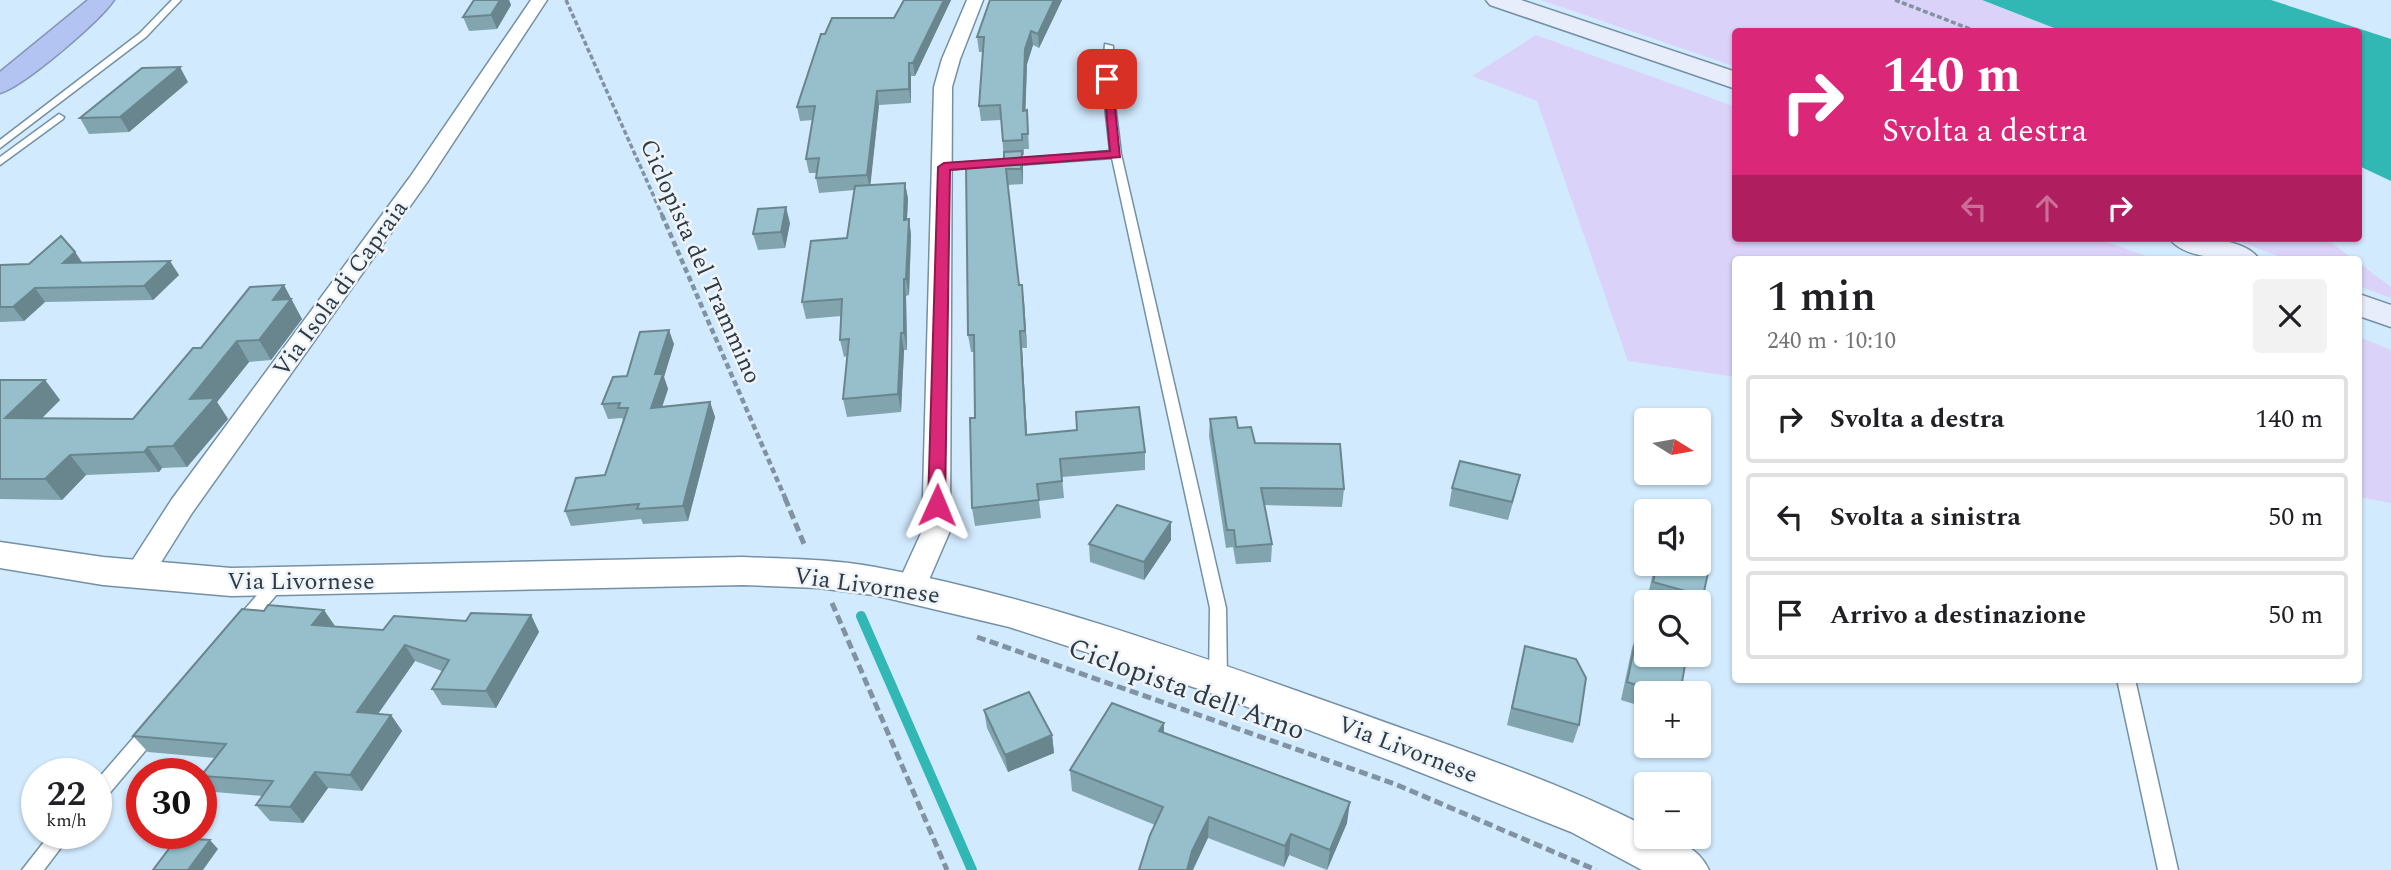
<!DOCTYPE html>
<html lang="it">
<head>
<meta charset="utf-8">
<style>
  body { margin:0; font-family:Spectral,serif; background:#f2f2f2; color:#202124; height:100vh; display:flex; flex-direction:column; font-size:26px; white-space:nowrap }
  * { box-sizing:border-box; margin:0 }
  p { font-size:23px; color:#757577 }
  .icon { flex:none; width:38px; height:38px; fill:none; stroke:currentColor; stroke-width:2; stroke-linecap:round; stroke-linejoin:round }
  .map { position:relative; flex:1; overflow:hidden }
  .panel { position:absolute; left:1732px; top:256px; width:630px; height:427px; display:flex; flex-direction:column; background:#fff; border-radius:7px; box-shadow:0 2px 5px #0004 }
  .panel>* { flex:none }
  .top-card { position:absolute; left:1732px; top:28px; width:630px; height:214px; border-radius:7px; box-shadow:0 2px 5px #0004; background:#db2777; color:#fff; overflow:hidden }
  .needle { width:46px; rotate:101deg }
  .buttons { position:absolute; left:1634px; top:408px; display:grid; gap:14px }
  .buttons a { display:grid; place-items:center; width:77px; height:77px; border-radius:7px; background:#fff; box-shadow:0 2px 5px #0004; font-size:35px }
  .speed { position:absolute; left:21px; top:758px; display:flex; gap:14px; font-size:35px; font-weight:700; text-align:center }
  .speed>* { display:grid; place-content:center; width:91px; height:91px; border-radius:50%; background:#fff; box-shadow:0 2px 5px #0004; line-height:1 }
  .speed small { font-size:18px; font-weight:400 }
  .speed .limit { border:10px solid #d22; background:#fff; color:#111 }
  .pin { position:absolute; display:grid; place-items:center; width:60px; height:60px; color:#fff; margin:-30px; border-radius:14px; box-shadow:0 4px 10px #0006 }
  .me { position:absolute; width:77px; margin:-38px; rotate:1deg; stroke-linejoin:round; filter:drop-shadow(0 0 5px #0008) }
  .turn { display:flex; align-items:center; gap:24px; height:147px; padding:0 35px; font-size:32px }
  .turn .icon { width:91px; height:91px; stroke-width:2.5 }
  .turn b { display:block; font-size:49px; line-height:60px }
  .lanes { display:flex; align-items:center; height:66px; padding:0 35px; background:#0003; justify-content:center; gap:35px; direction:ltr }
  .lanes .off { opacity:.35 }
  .round { display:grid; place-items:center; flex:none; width:74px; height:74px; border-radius:7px; background:#f2f2f2 }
  .head { display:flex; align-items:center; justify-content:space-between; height:119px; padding:0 35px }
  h1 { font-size:42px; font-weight:600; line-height:52px }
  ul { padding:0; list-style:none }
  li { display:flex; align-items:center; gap:21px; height:88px; margin:0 14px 10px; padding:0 21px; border:4px solid #e0e0e0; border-radius:7px }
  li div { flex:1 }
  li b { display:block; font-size:26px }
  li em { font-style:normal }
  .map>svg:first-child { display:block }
  .green { fill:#dad2f8 }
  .water { fill:#32b8b4 }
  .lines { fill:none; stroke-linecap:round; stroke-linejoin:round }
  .stream { stroke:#32b8b4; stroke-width:10 }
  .service-casing { stroke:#7490a6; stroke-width:3 }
  .minor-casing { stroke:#7490a6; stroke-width:3 }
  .tertiary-casing { stroke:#7490a6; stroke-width:3 }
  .secondary-casing { stroke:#7490a6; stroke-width:3 }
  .motorway-casing { stroke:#8594b5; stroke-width:3 }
  .path-far2 { stroke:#8193a2; stroke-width:3.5; stroke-dasharray:5 2.5; stroke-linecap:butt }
  .path-far1 { stroke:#8193a2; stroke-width:4.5; stroke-dasharray:6 3.5; stroke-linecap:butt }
  .path { stroke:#8193a2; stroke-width:5; stroke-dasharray:9 4.5; stroke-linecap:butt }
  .service { fill:#fff; fill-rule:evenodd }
  .minor { fill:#fff; fill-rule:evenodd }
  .tertiary { fill:#fff; fill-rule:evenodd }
  .secondary { fill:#e8edfb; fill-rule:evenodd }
  .motorway { fill:#b3c4f2; fill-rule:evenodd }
  .wall { fill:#81a4af }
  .shaded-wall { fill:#69868e }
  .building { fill:#96bfcb; stroke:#69868e; stroke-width:2 }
  .route { fill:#db2777; stroke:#8e194d; stroke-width:2 }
  .labels { text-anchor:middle; stroke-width:5; stroke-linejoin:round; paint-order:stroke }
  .street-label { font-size:24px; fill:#2f3b44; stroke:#eef4f9 }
  .near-street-label { font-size:28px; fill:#2f3b44; stroke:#eef4f9 }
</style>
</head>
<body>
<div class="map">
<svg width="2391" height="870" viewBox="0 0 2391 870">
  <rect width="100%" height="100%" fill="#d2eafe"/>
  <path class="green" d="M1541 0H1981L2061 31 1736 32V67Z
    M1536 35 1736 107V238H2096L2154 259H1736V377L1628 361 1537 101 1472 76Z
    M2230 238H2325L2353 259H2286Z
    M2359 263 2391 287V298L2359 286Z
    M2359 337 2391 350V503L2359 497Z"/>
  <path class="water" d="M1982 0H2271L2391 39V181L2359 166V32L2062 31Z"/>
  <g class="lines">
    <path class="stream" d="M861 616 972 870"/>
    <g class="service-casing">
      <path id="service" d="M172 0H181L146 37 0 148V140L140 33Z
        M1105 44 1113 46 1112 79 1121 154 1226 608 1227 679 1224 684 1218 686 1212 684 1209 679 1210 608 1112 158 1004 166 999 163 1004 160 1110 151 1102 79Z
        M59 114 64 117 63 119 0 165V157Z
        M984 161 989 164 988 166 944 170 939 167 944 164Z
        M277 577 283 579 285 583 283 587 103 801 96 803V781L271 579Z
        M2117 679H2135L2178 870H2158Z
        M51 833H72L44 870H22Z"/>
    </g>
    <g class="minor-casing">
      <path id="minor" d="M531 0H547L428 181 192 513 148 583 138 586 128 583 123 575 172 499 410 177Z
        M967 0H983L960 59 952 87 950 531 922 596 911 599 900 596 896 588 922 531 934 87 942 59Z"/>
    </g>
    <g class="tertiary-casing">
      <path id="tertiary" d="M0 542 103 557 231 568 743 557C787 559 832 559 875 567 1038 597 1196 655 1351 710 1450 746 1553 779 1647 827V836C1672 836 1698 846 1709 870H1642L1571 832 1399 764 1205 691 1009 627 874 595 818 588 743 585 231 596 103 585 0 568Z"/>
    </g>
    <g class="secondary-casing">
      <path id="secondary" d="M1486 0H1521L1736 72V89L1490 5Z
        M2169 238C2195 238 2243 236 2259 259 2234 259 2185 261 2169 238Z
        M2359 294 2391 305V327L2359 316Z"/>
    </g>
    <g class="motorway-casing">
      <path id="motorway" d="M88 0H114C100 21 23 87 0 93V72Z"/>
    </g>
    <path class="path-far2" d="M566 0 663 217
      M1895 0 1978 32"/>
    <path class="path-far1" d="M662 215 786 500"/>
    <path class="path" d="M785 498 804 544
      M832 603 947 870
      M977 637 1395 784 1596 870"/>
    <use href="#service" class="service"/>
    <use href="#minor" class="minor"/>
    <use href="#tertiary" class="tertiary"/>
    <use href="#secondary" class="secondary"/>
    <use href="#motorway" class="motorway"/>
  </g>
  <path class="wall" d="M474 0H509L511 5 497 29 469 31 463 17Z
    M904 0H951L915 76H911V103L879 105 870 185 905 183 908 199 907 219H909L911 235 909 295 906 296 907 350H904L901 412 847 417 843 399 847 356 844 357 840 340 841 316 806 319 802 302 847 238 855 190 819 193 816 178 817 173H809L806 159 813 120 800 121 797 107 825 34 894 18Z
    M990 0H1062L1039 48 1033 45 1027 64 1025 111 1027 110 1029 149H1024V155H1022L1023 166V184L1008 185 1019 285 1024 301 1027 348H1022L1027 434 1145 452V470L1062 477 1064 498 1039 501 1041 518 975 526 972 508 975 418 974 352H971L968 335 1004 162 1001 120 981 121 979 106 983 52H979L977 37Z
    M188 82 129 132 89 134 80 118Z
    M790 223 785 248 758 250 753 234Z
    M75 252 82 263 179 275 153 300 45 302 24 321 0 322V265L29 264Z
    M295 305 294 306 302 319 271 360 249 362 217 402 228 419 187 467 162 468 159 472 86 475 62 500 0 499V380H45L60 400 42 418 133 419 201 348Z
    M674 344 664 377 668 389 662 407 710 402 715 417 688 521 643 524 641 519 571 526 565 511 605 475 623 421 622 418 608 419 602 404 627 376Z
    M1210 419 1238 428 1255 443 1344 489 1342 507 1264 505 1272 544 1271 562 1236 564 1233 547 1226 548 1209 436Z
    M1452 488 1516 492 1508 520 1449 506Z
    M1171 522V540L1144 580 1090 562 1089 544Z
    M1655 564H1682V565L1703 596 1699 606V602H1656L1647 599Z
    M531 615 539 632 496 708 442 705 432 689 442 671 415 661 378 714 391 715 402 731 362 791 328 788 303 823 270 821 256 805 263 796 215 792 201 777 215 758 148 752 133 736 334 627 383 630 466 621Z
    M1638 630 1680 693H1647V708L1621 700 1632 648Z
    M1525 646 1579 725 1573 743 1507 725Z
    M984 710 1052 735 1054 753 1008 772 987 728Z
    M1164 723V733L1347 823 1327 870 1289 855 1284 867 1208 838 1155 825 1072 791 1070 770Z"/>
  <path class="shaded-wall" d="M500 0H509L511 5 497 29 491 15Z
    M944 0H951L915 76 913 63Z
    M1054 0H1062L1039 48 1038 34Z
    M1031 31 1033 45 1027 64 1025 126 1023 111 1025 49Z
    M909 63 911 76V103L909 89Z
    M180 67 188 82 129 132 120 117Z
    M877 91 879 105 870 189 867 175Z
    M1022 151 1023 166V184L1021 169Z
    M905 183 908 199 906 236 904 220Z
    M786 207 790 223 785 248 781 232Z
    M909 219 911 235 909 295 906 279Z
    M75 252 84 265 63 263Z
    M170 261 179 275 153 300 144 286Z
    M904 279 906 296 907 350 904 333Z
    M284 285 302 319 271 360 259 340 273 300Z
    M1022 285 1024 301 1027 348 1025 331Z
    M35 288 45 302 24 321 13 307Z
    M669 330 674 344 664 377 668 389 657 422 651 408 655 374Z
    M1020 331 1022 348 1028 452 1026 435Z
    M901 333 904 350 901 412 898 394Z
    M237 341 249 362 217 402 228 419 187 467 173 446 190 399Z
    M45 380 60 400 21 439 5 418Z
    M710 402 715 417 688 521 683 506Z
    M148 447 162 468 159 472 144 452Z
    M70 455 86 475 62 500 45 479Z
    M1171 522V540L1144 580V562Z
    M324 610 335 626 312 625Z
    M531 615 539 632 496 708 486 691Z
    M405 645 415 661 368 728 357 712Z
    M391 715 402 731 362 791 350 775Z
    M1164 723V744L1159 731Z
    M1052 735 1054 753 1008 772 1005 755Z
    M315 772 328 788 303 823 290 807Z
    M1350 802 1347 823 1327 870 1330 850Z
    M1209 817 1208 838 1193 870H1187L1192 851Z
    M1291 834 1289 855 1284 867 1285 846Z
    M210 840 218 849 203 870H188Z"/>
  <path class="building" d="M474 0H500L491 15 463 17Z
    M904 0H944L913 63H909V89L877 91 867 175 816 178 819 158 806 159 815 106 797 107 821 34H825L832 18H894Z
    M990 0H1054L1038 34 1031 31 1025 49 1023 111 1027 110 1028 134H1022V140L1003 141 1000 105 979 106 984 37H977Z
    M180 67 120 117 80 118 142 68Z
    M1022 151 1021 169H1006L1019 285H1022L1025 331H1020L1026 435 1077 430 1076 412 1139 407 1145 452 1060 459 1062 481 1037 484 1039 500 972 508 970 418H975L974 335H968L966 165 1004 162V152Z
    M905 183 904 220 909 219 906 279H904V333H901L898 394 843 399 849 339 840 340 842 299 802 302 811 241 847 238 855 186Z
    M786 207 781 232 753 234 758 209Z
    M61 236 75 252 63 263 170 261 144 286 35 288 13 307H0V265L29 264Z
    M284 285 273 300 291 299 259 340 237 341 190 399 215 398 173 446 148 447 144 452 70 455 45 479H0V380H45L5 418 133 419 193 348H201L250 287Z
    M669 330 655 374H663L651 408 710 402 683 506 637 509 639 504 565 511 576 478 605 475 628 408H618L620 403 602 404 613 377 627 376 640 332Z
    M1236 417 1238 428 1251 427 1255 443 1340 444 1344 489 1261 488 1272 544 1236 547 1234 530H1227L1210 419Z
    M1460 461 1520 475 1512 502 1452 488Z
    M1117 505 1171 522 1144 562 1089 544Z
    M1657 564H1682V565L1708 573 1703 596 1653 582Z
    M268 605 324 610 312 625 383 630 394 616 466 621 471 613 531 615 486 691 432 689 449 660 405 645 357 712 391 715 350 775 315 772 290 807 256 805 273 781 201 776 226 744 133 736 242 609 264 611Z
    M1638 630 1647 633V654H1687L1680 693H1663L1627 682Z
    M1525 646 1576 659 1586 678 1579 725 1512 708Z
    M1029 692 1052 735 1005 755 984 710Z
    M1112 703 1164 723 1159 731 1350 802 1330 850 1291 834 1285 846 1209 817 1192 851 1187 870H1139L1150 835 1163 807 1070 770Z
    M177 838 210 840 188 870H153Z"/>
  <path class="route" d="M1103 77 1112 79 1120 157 950 170 945 505 943 510H931L928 505 938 167 944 163 1110 151Z"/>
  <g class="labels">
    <g class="street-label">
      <text transform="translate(701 261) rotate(66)" y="8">Ciclopista del Trammino</text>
      <text transform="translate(340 288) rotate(-54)" y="8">Via Isola di Capraia</text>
      <text x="301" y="589">Via Livornese</text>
      <text transform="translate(867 585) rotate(8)" y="8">Via Livornese</text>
      <text transform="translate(1408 749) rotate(21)" y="8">Via Livornese</text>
    </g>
    <g class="near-street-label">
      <text transform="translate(1187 688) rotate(20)" y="10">Ciclopista dell'Arno</text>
    </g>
  </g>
</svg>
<div class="buttons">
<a><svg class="needle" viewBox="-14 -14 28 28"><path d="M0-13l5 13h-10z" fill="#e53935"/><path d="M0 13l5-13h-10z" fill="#757577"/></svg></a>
<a><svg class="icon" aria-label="sound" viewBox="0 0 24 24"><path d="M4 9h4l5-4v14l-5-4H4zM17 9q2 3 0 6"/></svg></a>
<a><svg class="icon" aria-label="search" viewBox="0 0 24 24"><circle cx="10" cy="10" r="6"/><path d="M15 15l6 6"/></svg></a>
<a>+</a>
<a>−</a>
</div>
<div class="speed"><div>22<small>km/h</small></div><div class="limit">30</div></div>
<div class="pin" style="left:1107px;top:79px;background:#d93025"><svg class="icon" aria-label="arrive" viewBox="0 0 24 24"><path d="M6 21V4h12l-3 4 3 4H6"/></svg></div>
<svg class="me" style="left:937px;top:505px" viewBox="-20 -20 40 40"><path d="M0-17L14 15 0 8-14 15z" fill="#db2777" stroke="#fff" stroke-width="4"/></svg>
<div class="top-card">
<div class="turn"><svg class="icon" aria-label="right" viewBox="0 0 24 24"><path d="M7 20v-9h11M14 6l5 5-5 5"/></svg><div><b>140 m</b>Svolta a destra</div></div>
<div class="lanes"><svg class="icon off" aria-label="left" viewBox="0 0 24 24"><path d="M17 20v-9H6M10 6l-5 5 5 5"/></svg><svg class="icon off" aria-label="ahead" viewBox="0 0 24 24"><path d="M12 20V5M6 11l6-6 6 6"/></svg><svg class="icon" aria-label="right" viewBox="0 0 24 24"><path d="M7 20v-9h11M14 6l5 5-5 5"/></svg></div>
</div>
<section class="panel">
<div class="head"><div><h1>1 min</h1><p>240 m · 10:10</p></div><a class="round"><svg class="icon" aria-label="close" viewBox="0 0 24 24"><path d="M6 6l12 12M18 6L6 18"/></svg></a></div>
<ul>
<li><svg class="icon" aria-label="right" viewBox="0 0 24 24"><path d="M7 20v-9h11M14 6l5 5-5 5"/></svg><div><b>Svolta a destra</b></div><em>140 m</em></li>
<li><svg class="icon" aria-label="left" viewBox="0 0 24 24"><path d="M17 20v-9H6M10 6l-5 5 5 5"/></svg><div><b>Svolta a sinistra</b></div><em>50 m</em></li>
<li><svg class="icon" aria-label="arrive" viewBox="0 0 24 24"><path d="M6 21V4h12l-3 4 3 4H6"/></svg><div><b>Arrivo a destinazione</b></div><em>50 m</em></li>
</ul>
</section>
</div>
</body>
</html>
